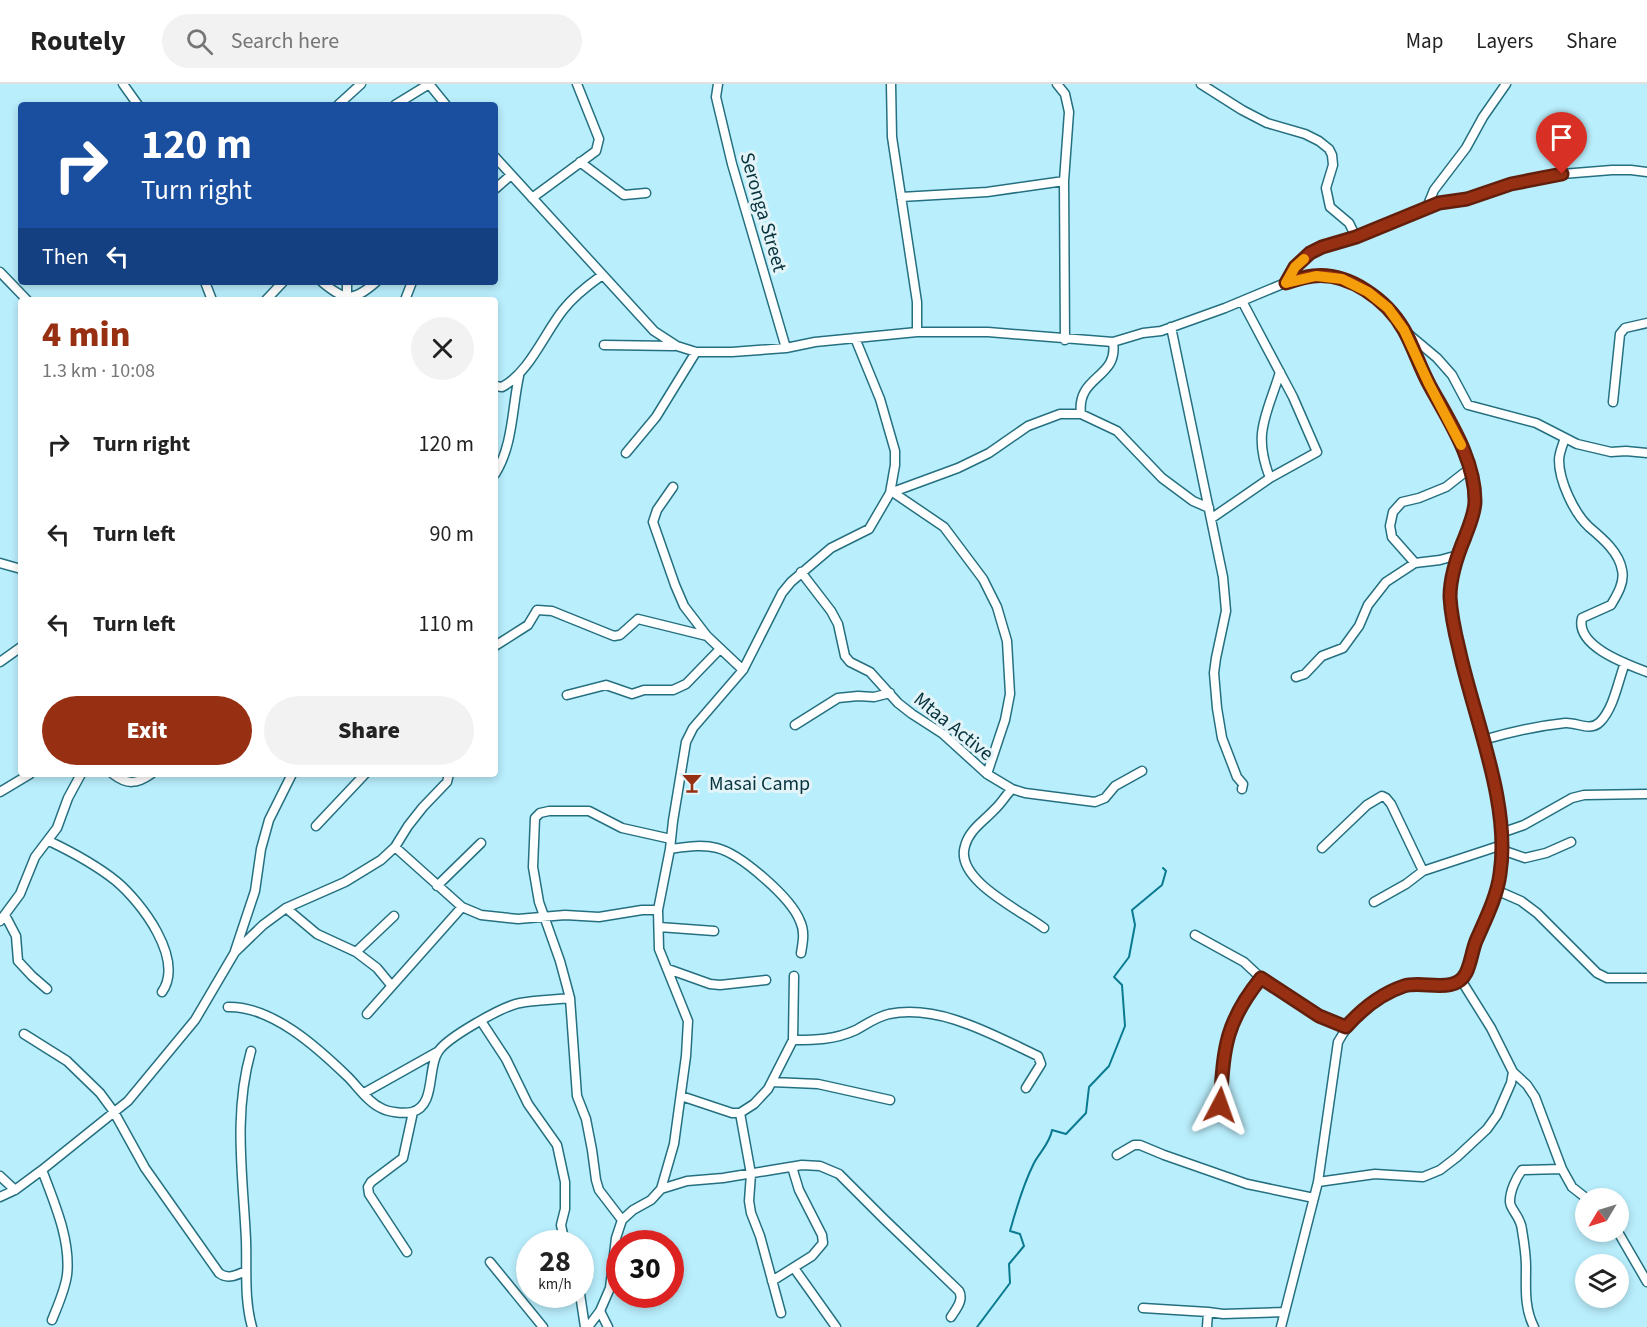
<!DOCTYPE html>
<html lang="en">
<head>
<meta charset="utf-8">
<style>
  body { margin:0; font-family:"Source Sans 3",sans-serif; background:#f2f2f2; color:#222; height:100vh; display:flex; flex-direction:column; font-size:22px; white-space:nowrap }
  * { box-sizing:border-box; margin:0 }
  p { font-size:20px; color:#767676 }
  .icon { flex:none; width:33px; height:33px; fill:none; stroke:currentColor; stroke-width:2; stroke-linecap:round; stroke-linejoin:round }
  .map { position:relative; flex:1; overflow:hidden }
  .sheet { position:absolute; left:18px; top:213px; width:480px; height:480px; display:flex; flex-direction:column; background:#fff; border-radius:6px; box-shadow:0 3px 9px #0003 }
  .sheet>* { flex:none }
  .guide { position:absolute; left:18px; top:18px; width:480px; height:183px; border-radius:6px; box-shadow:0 3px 9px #0003; background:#1a4fa0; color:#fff; overflow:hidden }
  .needle { width:39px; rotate:232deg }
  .fabs { position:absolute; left:1575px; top:1104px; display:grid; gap:12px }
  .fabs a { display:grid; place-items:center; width:54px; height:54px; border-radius:50%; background:#fff; box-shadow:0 3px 9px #0003; font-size:30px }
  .speed { position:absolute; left:516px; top:1146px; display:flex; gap:12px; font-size:30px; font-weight:700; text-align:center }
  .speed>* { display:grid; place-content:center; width:78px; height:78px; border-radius:50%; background:#fff; box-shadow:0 3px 9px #0003; line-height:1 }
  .speed small { font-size:15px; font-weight:400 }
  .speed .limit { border:9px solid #d22; background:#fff; color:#111 }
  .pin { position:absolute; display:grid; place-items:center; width:51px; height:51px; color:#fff; margin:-62px -26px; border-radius:50% 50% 50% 0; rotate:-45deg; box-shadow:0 0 6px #0007 }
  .pin .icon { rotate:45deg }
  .me { position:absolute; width:66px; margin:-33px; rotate:4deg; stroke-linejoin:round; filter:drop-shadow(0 0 4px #0008) }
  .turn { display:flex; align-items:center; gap:21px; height:126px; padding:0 24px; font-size:27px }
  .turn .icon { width:78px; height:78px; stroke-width:2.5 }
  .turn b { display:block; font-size:42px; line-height:51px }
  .then { display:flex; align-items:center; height:57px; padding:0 24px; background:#0003; gap:12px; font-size:22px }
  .round { display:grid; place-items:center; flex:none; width:63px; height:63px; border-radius:32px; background:#f2f2f2 }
  .summary { display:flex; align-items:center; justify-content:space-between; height:102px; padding:0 24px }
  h1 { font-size:36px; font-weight:800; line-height:45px; color:#973012 }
  .primary-button { display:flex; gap:12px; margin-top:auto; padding:12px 24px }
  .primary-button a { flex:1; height:69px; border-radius:36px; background:#973012; color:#fff; font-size:24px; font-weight:800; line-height:69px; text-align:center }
  .primary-button a+a { background:#f2f2f2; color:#222 }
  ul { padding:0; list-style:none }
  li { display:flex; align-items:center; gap:18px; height:90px; padding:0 24px }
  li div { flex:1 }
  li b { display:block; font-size:22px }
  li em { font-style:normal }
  header { display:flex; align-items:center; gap:36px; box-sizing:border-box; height:84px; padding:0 30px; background:#fff; border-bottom:2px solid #e0e0e0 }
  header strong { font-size:28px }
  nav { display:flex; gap:33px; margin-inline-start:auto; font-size:21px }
  .search { width:420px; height:54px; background:#f2f2f2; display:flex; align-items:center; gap:15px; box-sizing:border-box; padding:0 21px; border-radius:33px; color:#767676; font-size:22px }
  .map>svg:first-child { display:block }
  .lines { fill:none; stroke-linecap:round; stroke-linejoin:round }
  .stream { stroke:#097a8f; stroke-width:2 }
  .minor-casing { stroke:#257080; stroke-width:11 }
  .minor { stroke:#fff; stroke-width:8 }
  .route-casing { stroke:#621f0c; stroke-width:15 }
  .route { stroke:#973012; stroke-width:10 }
  .slow { stroke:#f59e0b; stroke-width:10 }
  .labels { text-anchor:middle; stroke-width:6; stroke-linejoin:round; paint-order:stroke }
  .street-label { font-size:20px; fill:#08333c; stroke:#e3f4f9 }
  .poi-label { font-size:20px; fill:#08333c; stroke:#e3f4f9; text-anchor:start }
</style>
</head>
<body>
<header>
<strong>Routely</strong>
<div class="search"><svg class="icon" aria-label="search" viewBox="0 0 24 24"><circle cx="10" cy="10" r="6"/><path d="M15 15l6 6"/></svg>Search here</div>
<nav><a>Map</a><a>Layers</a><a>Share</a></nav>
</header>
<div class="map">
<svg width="1647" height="1243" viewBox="0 0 1647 1243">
  <rect width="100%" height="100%" fill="#b9eefc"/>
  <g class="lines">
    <path class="stream" d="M977 1243 1010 1199 1009 1180 1024 1162 1020 1150 1010 1147C1016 1125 1023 1101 1034 1079 1040 1068 1050 1059 1052 1046L1066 1050 1086 1029 1089 1003 1109 982 1125 942 1122 901 1114 893 1129 873 1135 841 1132 826 1162 801 1166 787 1163 784"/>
    <g class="minor-casing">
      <path id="minor" d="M123 0 138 21
        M429 0 446 21
        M718 0 716 13 732 80 786 264
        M891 0 892 53 917 218V248
        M1057 0 1065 10 1069 28 1064 97 1065 256
        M1201 0 1242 26 1267 39 1305 50 1319 57 1329 65 1332 71 1333 81 1326 104 1330 123 1349 139 1356 153
        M338 21 361 0
        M395 21 429 0
        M495 73 654 247 677 262 696 268H732L786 264 815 258 917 248H988L1113 258 1143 249 1161 247 1225 224 1285 199 1316 192 1342 195 1368 208 1388 224 1397 236C1411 256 1418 279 1429 301 1448 336 1465 365 1474 404 1481 437 1449 476 1450 513 1451 530 1455 547 1458 563 1473 630 1513 725 1500 793 1496 813 1486 833 1478 852 1473 864 1472 880 1465 891 1453 910 1424 897 1406 902 1376 909 1352 932 1338 958L1318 1098 1281 1243
        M580 78 624 111 646 109
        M495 105 511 91
        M901 113 987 108 1064 97
        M532 114 596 67 599 55 577 0
        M1427 123 1434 106 1466 64 1483 33 1506 0
        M0 188 27 216
        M205 198 212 216
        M322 198C345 217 353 218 376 198
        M1285 199 1295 183 1310 169 1322 163 1356 153 1439 119 1467 115 1511 100 1562 90 1612 86H1631L1647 88
        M347 214V198
        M266 216 283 198
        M405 216 412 198
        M1171 243 1223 493 1226 527 1216 574 1214 589 1217 624 1222 654 1237 693 1243 700 1242 705
        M1406 248 1437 274 1452 291 1468 321 1536 339 1577 360 1611 368 1626 367 1647 369
        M604 261 674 262
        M495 302 502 303C529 289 544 250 563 226 574 212 587 202 601 192
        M1613 318 1620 250 1625 244 1647 239
        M1081 330C1076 291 1119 295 1113 258
        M1565 354C1563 360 1559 369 1559 376 1559 397 1574 429 1589 443 1602 454 1619 468 1622 486 1625 498 1617 511 1611 521L1582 534C1575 562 1626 580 1647 588
        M626 369 656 333 696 268
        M495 390C513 362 512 324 519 292
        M1270 394C1252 349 1267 331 1280 288
        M673 403 657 426 653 438 675 501 684 522 707 552 743 586
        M890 409 958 384 989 369 1028 342 1060 330H1081L1117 347 1162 394 1193 417 1209 424
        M894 409 944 443 983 495 997 523 1007 557 1010 610 1005 636 987 690
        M1212 434 1270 394 1317 368 1293 313 1242 217
        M0 479 21 485
        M1415 479 1392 453 1390 442 1393 428 1402 418 1419 414 1446 403 1469 385
        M801 488 831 527 838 540 845 572 850 578 870 588 898 619 912 630 943 650 987 690 1012 705 1025 709 1095 718 1105 714 1115 702 1142 687
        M495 562 528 541 537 526 552 527 614 552 620 551 638 535 707 552
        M0 578 21 563
        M1296 593 1305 590 1322 572 1343 564 1359 542 1368 521 1386 498 1415 479 1440 476 1458 471
        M567 611 606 601 632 610 644 606H673L686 600 720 565
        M795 641 838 614 858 612 874 613 890 609
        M1483 656C1510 648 1537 642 1565 639 1577 638 1590 648 1600 638 1614 624 1618 597 1625 579
        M113 690C127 701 137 700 151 690
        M1012 705C1005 712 1001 720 994 726 984 737 969 746 965 762 954 796 1022 827 1044 844
        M0 708 30 690
        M316 742 365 690
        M1501 749 1524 741 1572 714 1584 711 1647 710
        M49 757C72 768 96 781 116 797 141 818 185 875 162 908
        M395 763 462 823 481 831 518 835 565 831 599 833 642 826H658
        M1322 764 1367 721 1382 712 1386 714 1391 720 1423 787
        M670 765C685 763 702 760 717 764 741 770 791 814 800 837 805 847 803 858 801 869
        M1502 766 1525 774 1546 769 1571 758
        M437 802 481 759
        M1496 806 1521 817 1537 829 1597 889 1607 894H1647
        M1374 818 1406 800 1423 787 1502 761
        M286 824 317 850 356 868 377 884 391 901
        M5 831 16 852 18 877 32 892 47 905
        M0 837 20 810 35 773 57 744 68 714 81 690
        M659 843 714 847
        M1195 851 1244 878 1261 894 1296 918 1319 932 1346 943
        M235 867 255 807 261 765 269 736 292 690
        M356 868 394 832
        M668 885 710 900 720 901 766 896
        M228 923C272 922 317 963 348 993 358 1003 368 1018 381 1024 388 1028 403 1030 412 1028 436 1022 427 984 438 968 446 954 503 922 520 919 536 916 554 916 570 914
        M367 930 462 823
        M481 937 506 975 528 1020 557 1061 565 1098V1125L561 1141 565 1160
        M24 950 67 977 100 1009 114 1028 145 1084 219 1189C228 1196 236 1191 246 1187
        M793 956C815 956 834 956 856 946 867 940 876 933 889 930 940 920 993 951 1038 972L1041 980 1026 1004
        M251 967C233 1030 243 1092 246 1156 247 1185 244 1215 252 1243
        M1513 988 1527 1001 1535 1013 1562 1085 1572 1103 1586 1114
        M772 998 818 1000 890 1016
        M364 1009 437 968
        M681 1012 732 1029H740L754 1020 768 1005 793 956 794 892
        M1220 1021C1223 985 1223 948 1243 916 1248 908 1255 901 1261 894
        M740 1029 751 1090 749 1117 751 1129 760 1152 781 1229
        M1117 1071 1134 1061H1140L1164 1071 1247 1100 1314 1114
        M42 1086C54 1118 71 1156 67 1191 65 1206 58 1221 52 1236
        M0 1092 15 1106
        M1318 1098 1375 1090 1423 1093 1440 1086 1457 1073 1487 1045 1497 1031 1511 999 1513 988 1491 944 1461 896
        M661 1105 687 1097 723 1094 802 1081 820 1082 839 1090 884 1135 959 1207C964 1216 956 1225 951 1233
        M0 1113 15 1106 42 1086 128 1017 195 936 235 868 263 841 286 824 345 798 381 776 395 763 408 742 423 723 447 698 449 690
        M622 1136 599 1106 596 1096 592 1066 586 1035 577 1012 570 914 560 877 539 818 533 783 535 734 540 729 549 727H589L622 744 671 755
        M1618 1148 1647 1198
        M407 1168 369 1110 368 1103 371 1098 403 1074 413 1028
        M490 1178 543 1243
        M794 1184 836 1243
        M772 1197 812 1172 823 1159 822 1151 799 1106 792 1083
        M580 1210 585 1243
        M1143 1224 1208 1228
        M600 1227 608 1243
        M588 1243 600 1227 610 1204 616 1154 622 1136 633 1126 651 1116 661 1105 674 1060 686 972 688 937 659 865 658 826 670 765 673 737 686 658 693 644 743 586 782 509 791 498 831 464 869 445 890 409 895 381V367L880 315 855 254
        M1207 1243 1208 1228 1223 1230 1284 1228
        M1534 1243C1524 1224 1526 1203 1526 1183 1526 1171 1524 1158 1522 1146 1521 1132 1509 1125 1510 1117 1510 1107 1516 1094 1522 1086L1562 1085"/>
    </g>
    <use href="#minor" class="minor"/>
  </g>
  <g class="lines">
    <g class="route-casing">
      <path id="route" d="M1220 1021C1224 965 1224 940 1261 894L1319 932 1346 943C1362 925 1380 910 1404 902 1423 896 1455 911 1466 889 1471 879 1472 867 1476 857 1485 836 1497 813 1500 790 1511 719 1474 635 1459 565 1455 549 1451 530 1450 513 1450 493 1457 472 1465 453 1469 442 1475 429 1475 417 1475 375 1449 337 1430 302 1420 284 1414 264 1404 246 1387 216 1349 188 1313 192 1304 193 1295 196 1286 199L1295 183 1310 169 1322 163 1356 153 1439 119 1467 115 1511 100 1562 90"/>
    </g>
    <use href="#route" class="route"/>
    <path class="slow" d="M1304 175 1295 183 1286 199 1316 192 1342 195 1368 208 1388 224 1404 246 1429 300 1461 361"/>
  </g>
  <defs>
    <g id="bar-bare" transform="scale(1.62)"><path d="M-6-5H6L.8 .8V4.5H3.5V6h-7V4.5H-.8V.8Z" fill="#973012" stroke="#e3f4f9" stroke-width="2.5" paint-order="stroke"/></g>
  </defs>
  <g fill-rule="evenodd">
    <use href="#bar-bare" x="692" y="699"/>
  </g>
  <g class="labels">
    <g class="street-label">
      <text transform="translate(764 128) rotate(74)" y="7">Seronga Street</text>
      <text transform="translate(954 642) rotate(39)" y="7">Mtaa Active</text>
    </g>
    <g class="poi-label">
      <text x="709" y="706">Masai Camp</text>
    </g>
  </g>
</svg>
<div class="fabs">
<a><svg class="needle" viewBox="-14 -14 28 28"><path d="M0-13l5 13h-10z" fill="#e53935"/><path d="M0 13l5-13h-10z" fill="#767676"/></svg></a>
<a><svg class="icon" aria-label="layers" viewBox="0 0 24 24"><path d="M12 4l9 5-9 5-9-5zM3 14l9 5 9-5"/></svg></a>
</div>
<div class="speed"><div>28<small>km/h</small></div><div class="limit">30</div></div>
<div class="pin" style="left:1562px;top:90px;background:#d93025"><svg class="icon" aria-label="arrive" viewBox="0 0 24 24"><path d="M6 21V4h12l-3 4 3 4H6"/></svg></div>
<svg class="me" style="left:1220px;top:1021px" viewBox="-20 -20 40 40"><path d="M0-17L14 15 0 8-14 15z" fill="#973012" stroke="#fff" stroke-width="4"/></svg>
<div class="guide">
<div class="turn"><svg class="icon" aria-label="right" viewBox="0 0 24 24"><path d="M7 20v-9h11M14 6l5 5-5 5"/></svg><div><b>120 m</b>Turn right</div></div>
<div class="then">Then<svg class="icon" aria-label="left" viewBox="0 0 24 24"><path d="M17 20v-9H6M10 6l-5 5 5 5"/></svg></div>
</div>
<section class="sheet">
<div class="summary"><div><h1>4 min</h1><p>1.3 km · 10:08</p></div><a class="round"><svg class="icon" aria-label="close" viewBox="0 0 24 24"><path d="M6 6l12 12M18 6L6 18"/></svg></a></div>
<ul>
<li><svg class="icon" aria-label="right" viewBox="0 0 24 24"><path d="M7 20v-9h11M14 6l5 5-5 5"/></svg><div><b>Turn right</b></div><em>120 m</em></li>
<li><svg class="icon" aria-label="left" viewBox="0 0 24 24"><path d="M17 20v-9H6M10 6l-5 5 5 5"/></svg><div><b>Turn left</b></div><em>90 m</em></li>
<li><svg class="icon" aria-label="left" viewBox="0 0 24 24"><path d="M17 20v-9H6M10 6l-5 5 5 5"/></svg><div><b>Turn left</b></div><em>110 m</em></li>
</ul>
<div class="primary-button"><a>Exit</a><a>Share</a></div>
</section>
</div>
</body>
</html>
